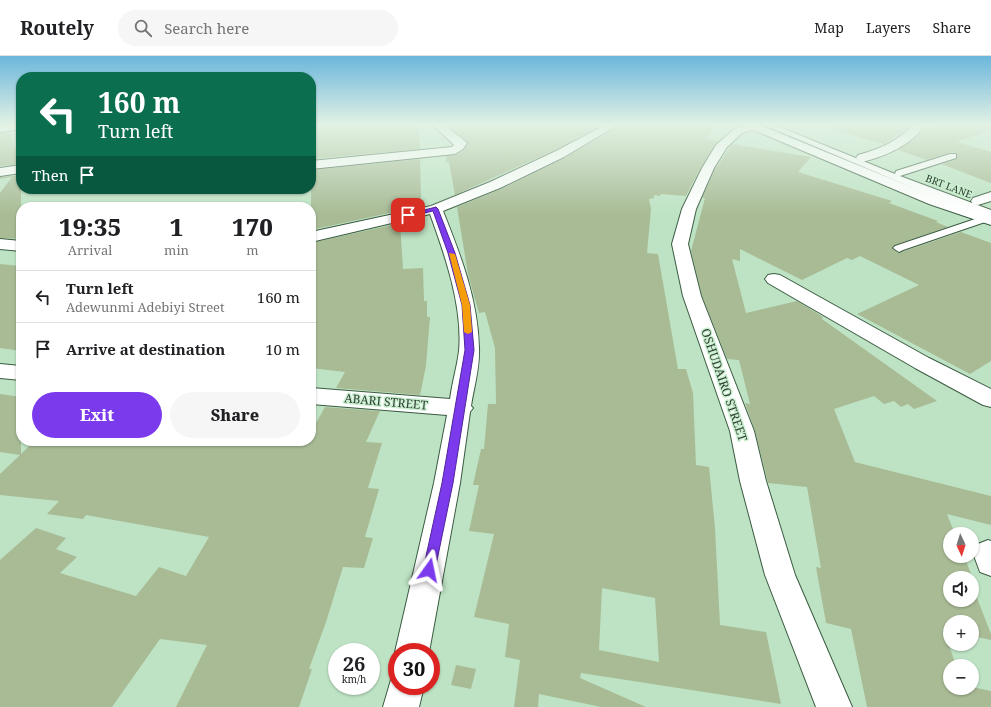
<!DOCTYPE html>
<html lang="en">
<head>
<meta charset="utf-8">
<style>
  body { margin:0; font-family:"Noto Serif",serif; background:#f6f6f6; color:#202124; height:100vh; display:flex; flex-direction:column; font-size:15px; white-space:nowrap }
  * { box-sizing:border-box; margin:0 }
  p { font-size:13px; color:#757577 }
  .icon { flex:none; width:22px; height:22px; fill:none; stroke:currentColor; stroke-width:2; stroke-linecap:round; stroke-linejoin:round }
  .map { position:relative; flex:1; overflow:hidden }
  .panel { position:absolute; left:16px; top:146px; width:300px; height:244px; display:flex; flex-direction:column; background:#fff; border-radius:16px; box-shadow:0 1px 3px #0004 }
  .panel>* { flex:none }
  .hud { position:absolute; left:16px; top:16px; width:300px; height:122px; border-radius:16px; box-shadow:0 1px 3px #0004; background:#0b6e4f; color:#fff; overflow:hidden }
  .needle { width:26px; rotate:176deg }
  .tools { position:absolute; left:943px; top:471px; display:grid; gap:8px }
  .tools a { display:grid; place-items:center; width:36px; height:36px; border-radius:50%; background:#fff; box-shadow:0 1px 3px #0004; font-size:20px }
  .speed { position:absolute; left:328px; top:587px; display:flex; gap:8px; font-size:20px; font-weight:700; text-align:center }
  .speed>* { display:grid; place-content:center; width:52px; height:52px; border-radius:50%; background:#fff; box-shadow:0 1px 3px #0004; line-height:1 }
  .speed small { font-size:10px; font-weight:400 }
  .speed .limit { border:6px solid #d22; background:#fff; color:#111 }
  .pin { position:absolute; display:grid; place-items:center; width:34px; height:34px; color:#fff; margin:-17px; border-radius:8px; box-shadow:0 2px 6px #0006 }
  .me { position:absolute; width:44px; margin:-22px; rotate:12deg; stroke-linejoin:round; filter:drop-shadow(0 0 3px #0008) }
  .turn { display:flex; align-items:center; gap:14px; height:84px; padding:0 16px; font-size:18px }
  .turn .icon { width:52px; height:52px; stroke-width:2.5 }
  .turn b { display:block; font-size:28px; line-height:34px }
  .then { display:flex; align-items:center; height:38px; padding:0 16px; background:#0003; gap:8px; font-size:15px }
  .eta { display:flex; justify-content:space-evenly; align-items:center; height:68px; text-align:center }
  .eta b { font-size:24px; font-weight:800; line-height:28px }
  .primary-button { display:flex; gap:8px; margin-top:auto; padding:8px 16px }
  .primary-button a { flex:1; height:46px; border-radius:24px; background:#7c3aed; color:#fff; font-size:16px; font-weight:800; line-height:46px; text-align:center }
  .primary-button a+a { background:#f6f6f6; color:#202124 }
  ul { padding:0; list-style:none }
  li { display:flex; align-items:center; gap:12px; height:52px; padding:0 16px; border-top:1px solid #e0e0e0 }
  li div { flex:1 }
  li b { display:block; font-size:15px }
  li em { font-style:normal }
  header { display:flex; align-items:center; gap:24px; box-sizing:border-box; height:56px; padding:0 20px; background:#fff; border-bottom:1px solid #e0e0e0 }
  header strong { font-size:19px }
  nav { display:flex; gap:22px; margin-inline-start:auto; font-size:14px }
  .search { width:280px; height:36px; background:#f6f6f6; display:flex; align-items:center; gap:10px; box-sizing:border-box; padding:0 14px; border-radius:22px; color:#757577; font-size:15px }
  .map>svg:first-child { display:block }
  .building { fill:#a8bb95; fill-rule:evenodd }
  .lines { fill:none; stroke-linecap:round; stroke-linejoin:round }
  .service-casing { stroke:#3a5b41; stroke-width:2 }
  .minor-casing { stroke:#3a5b41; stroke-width:2 }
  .trunk-casing { stroke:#3a5b41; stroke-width:2 }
  .service { fill:#fff; fill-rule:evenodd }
  .minor { fill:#fff; fill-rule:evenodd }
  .trunk { fill:#fff; fill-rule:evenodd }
  .route { fill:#7c3aed; stroke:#51269a }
  .slow { fill:#f59e0b }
  .labels { text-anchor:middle; stroke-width:3; stroke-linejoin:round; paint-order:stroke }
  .far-street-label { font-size:10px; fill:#2f3e32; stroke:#cbf0d1 }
  .street-label { font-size:12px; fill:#2f3e32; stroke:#cbf0d1 }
</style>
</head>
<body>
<header>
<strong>Routely</strong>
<div class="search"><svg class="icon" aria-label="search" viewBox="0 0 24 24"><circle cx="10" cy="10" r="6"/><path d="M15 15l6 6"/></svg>Search here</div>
<nav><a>Map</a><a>Layers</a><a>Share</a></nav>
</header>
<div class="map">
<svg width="991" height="651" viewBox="0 0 991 651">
  <rect width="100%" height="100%" fill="#bee3c4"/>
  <path class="building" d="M311 68H419L420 93 311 103Z
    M445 68H604L555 94 455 139 449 106H446V100L456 99 464 94 468 87Z
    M620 68H688L714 71 706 83 718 85 701 111 686 140 661 138 660 140 654 139V142L649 143 651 153 647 197 658 198 678 313H686L693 337 696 409 709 411 715 472 720 569 766 576 781 648 581 617 580 622 646 651H601L539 638 538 651H514L520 604 505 601 509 568 474 561 494 478 469 475 479 429H473L481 393H484L488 348H496L495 292 485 256 479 257 474 240 468 218 457 151 501 133 565 102ZM602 532 655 542 659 606 599 594Z
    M835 68H897L909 71 884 88 834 74Z
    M954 68H991V74L957 86 991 96V127L941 108 957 103 956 96 950 97 927 104 898 94 914 83 925 72 929 71 935 72Z
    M10 76 17 98 21 97V108L0 110V77Z
    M732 88 811 101 798 116 892 145 889 147 938 165 936 166 948 171 895 189 892 192 898 197 961 176 991 187V305L970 318 857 258 919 229 860 200 852 204 847 202 802 224 740 193V205L732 203 746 257 797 245 823 261 822 263 937 345 914 353 908 348 901 351 894 345 884 348 874 340 834 353 855 406 991 440V469L947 458 955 478H950V500H964L975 528H972V522H950V544H972V529L991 578V584L972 580V566H950V575L944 574 956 610H950V632L972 631 991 635V651H867L851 573 826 567 816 511 821 512 807 431 768 427 755 375 745 347 750 348 739 304 727 303 702 240 691 195 705 142H702L715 113Z
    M420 103 421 143 399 149V155L311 174V114Z
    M21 119V183L0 182V137L12 121 0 123V121Z
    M400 167 403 213 423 212 424 245H427V261H430L426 310 420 339 336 332 345 316 311 312V187Z
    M0 208 21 210V295L0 292Z
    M0 338 21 341V398L34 385H311V376L325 351 380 355 366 386 382 387 368 432 379 433 365 481 373 482 364 512 343 511 326 566 309 613H312L299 651H176L207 589 160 583 112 651H0V504L36 472 66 482 56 493 77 501 60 517 136 540 159 511 186 520 209 481 86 459 83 463 47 458 59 445 0 439V418L20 399 0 396Z
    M456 609 476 613 471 633 451 629Z"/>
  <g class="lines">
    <g class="service-casing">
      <path id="service" d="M762 68H772L895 118 896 115 950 98H956V102L900 120 991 154V161L944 145Z
        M984 160 989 163 988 165 903 194 899 196 893 192 895 190Z"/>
    </g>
    <g class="minor-casing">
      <path id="minor" d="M21 68V73L0 76V70Z
        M432 68H443L465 85 467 87 463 93 455 98 311 113V105L452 91 454 89Z
        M607 68H619L564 101 500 132 443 155C461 200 478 244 479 292 480 311 474 331 471 350L473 352 470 356 460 427 429 596H397V601L395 596 434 427 447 359 311 348V332L450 343C452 327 457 311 459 295 463 251 445 199 430 158L311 186V176L431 150 490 126 556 95Z
        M749 68H757L758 70 757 72 742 77 727 91 714 112 696 153 688 188 701 240 754 375 766 425 795 519 852 651H816L765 519 740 425 730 375 683 240 672 188 682 153 702 112 716 89 734 73Z
        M915 68H926C911 89 887 100 862 106L856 102 858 99C883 92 895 86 915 68Z
        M21 109V117L0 120V112Z
        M991 136V145L978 149 973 148 971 145 973 142Z
        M0 183 21 185V195L0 193Z
        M774 218 780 219 929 302 991 333V351L983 349 915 312 768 227 765 223 768 219Z
        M0 308 21 310V324L0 322Z
        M988 484 991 485V520L980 516 973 497 978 488Z
        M397 616V630H424L419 651H383L393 617Z"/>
    </g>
    <g class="trunk-casing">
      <path id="trunk" d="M743 68H757L939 142 991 160V169L929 148 744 70Z"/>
    </g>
    <use href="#service" class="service"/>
    <use href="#minor" class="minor"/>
    <use href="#trunk" class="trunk"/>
  </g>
  <linearGradient id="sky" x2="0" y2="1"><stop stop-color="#6bb6dc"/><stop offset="0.43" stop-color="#e2f2e4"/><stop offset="1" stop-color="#e2f2e4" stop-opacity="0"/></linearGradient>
  <rect width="991" height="159" fill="url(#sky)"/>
  <path class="route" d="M436 151 438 153 455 197 470 249 474 294 453 427 435 514 433 518 429 519 424 518 423 514 442 427 465 294 462 249 448 197 433 155 408 161 405 159Z"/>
  <path class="slow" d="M449 197 455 198 470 249 472 276 468 278 464 276 462 249Z"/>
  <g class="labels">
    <g class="far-street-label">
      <text transform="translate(949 130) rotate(21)" y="4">BRT LANE</text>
    </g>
    <g class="street-label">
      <text transform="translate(724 329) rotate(71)" y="4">OSHUDAIRO STREET</text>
      <text transform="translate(386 346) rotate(5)" y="4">ABARI STREET</text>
    </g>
  </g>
</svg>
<div class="tools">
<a><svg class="needle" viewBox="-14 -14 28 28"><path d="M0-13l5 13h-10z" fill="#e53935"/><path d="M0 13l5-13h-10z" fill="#757577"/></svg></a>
<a><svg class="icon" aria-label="sound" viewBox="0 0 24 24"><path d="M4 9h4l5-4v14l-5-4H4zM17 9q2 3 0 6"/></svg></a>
<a>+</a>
<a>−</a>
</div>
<div class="speed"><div>26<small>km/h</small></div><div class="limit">30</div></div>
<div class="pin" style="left:408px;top:159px;background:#d93025"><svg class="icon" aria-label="arrive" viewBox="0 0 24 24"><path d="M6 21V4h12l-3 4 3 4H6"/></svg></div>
<svg class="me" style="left:429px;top:514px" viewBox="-20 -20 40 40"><path d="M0-17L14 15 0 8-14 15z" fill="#7c3aed" stroke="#fff" stroke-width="4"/></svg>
<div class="hud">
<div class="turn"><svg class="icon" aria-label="left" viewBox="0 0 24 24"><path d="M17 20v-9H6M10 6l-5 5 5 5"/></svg><div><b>160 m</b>Turn left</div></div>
<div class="then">Then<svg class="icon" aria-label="arrive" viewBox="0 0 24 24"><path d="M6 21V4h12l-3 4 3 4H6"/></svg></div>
</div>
<section class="panel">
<div class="eta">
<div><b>19:35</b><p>Arrival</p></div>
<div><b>1</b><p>min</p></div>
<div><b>170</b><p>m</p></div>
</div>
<ul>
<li><svg class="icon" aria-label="left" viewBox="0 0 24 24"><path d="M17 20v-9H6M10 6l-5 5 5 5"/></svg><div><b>Turn left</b><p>Adewunmi Adebiyi Street</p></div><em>160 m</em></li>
<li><svg class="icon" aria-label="arrive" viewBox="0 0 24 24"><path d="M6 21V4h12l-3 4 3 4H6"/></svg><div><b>Arrive at destination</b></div><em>10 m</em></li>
</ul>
<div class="primary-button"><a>Exit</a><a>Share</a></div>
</section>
</div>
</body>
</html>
